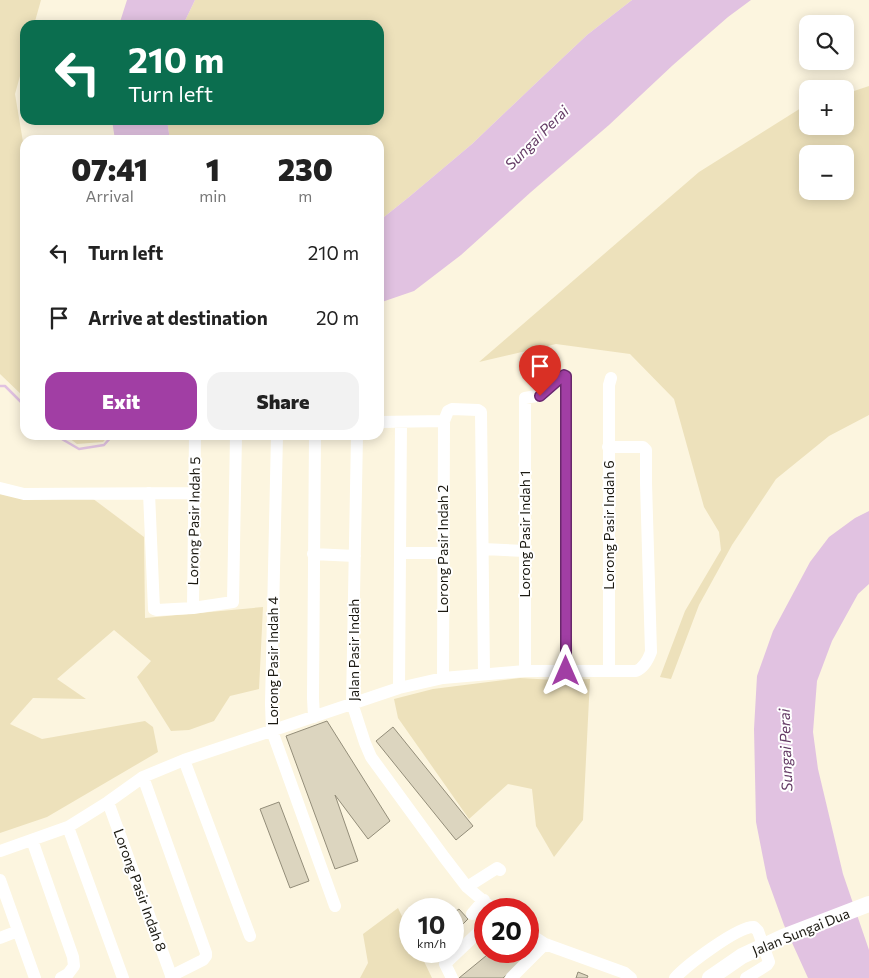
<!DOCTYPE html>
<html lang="en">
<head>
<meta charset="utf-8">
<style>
  body { margin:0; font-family:Commissioner,sans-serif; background:#f2f2f2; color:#222; height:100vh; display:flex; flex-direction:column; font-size:19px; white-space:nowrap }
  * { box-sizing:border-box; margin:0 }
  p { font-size:16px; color:#767676 }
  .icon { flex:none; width:28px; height:28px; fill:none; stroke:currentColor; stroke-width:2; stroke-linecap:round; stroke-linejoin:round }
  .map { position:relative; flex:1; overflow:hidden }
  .details { position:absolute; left:20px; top:135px; width:364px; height:305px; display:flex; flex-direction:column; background:#fff; border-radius:15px; box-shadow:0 2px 12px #0003 }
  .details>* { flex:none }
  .banner { position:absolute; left:20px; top:20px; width:364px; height:105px; border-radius:15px; box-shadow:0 2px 12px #0003; background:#0b6e4f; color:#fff; overflow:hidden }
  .controls { position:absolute; left:799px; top:15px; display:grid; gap:10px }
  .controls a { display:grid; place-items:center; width:55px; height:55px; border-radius:10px; background:#fff; box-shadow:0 2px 12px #0003; font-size:25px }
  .speed { position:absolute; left:399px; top:898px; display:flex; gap:10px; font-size:25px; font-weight:700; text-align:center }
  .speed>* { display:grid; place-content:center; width:65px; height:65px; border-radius:50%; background:#fff; box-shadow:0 2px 12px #0003; line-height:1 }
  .speed small { font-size:12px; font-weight:400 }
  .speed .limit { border:8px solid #d22; background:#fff; color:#111 }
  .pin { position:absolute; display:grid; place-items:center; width:42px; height:42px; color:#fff; margin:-51px -21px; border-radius:50% 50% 50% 0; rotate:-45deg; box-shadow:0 0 5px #0007 }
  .pin .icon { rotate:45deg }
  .me { position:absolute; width:55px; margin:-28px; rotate:0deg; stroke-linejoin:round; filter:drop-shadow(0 0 4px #0008) }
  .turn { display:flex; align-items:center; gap:18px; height:105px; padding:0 25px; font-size:22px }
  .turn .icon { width:65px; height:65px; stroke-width:2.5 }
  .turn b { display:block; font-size:35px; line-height:42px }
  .eta { display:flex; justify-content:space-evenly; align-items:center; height:85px; text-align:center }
  .eta b { font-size:30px; font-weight:800; line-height:35px }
  .cta { display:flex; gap:10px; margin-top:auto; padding:10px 25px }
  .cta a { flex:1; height:58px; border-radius:15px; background:#a13ea4; color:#fff; font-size:20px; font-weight:800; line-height:58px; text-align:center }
  .cta a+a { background:#f2f2f2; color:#222 }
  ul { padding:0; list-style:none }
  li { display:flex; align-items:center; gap:15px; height:65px; padding:0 25px }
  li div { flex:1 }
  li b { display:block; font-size:19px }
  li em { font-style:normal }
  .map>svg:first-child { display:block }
  .green { fill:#ede1bb; fill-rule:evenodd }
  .water { fill:#e1c2e1 }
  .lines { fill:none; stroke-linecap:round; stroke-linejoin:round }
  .stream { stroke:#e1c2e1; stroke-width:2.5 }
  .building { fill:#dcd5bf; stroke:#938d79 }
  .minor { stroke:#fff; stroke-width:12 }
  .major { stroke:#fff; stroke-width:16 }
  .route-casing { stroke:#69286b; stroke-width:12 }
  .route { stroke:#a13ea4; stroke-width:9 }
  .labels { text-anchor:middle; stroke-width:4; stroke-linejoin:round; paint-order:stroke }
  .street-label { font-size:14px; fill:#1b1911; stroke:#fff }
  .water-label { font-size:15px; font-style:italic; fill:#653c66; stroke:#fff }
</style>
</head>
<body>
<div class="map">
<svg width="869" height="978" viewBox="0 0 869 978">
  <rect width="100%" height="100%" fill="#fcf5df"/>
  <path class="green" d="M0 0H41L34 25H25V58L15 94 25 154V398L0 374Z
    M195 0H632L587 35 535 84 472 144 409 197 379 221V140H170L167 120H379V25H183Z
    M869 86V415L829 436 776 479 732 545 699 605 671 679 660 677 685 611 721 550 719 532 704 507 674 399 630 354 556 344 479 362 699 172 801 108 807 106 808 126H845V94ZM808 154H845V191H808Z
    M65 435H109L103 442 77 444Z
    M0 492 92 498 144 537 145 618 263 607 259 689 230 696 214 721 189 730 171 731 137 677 151 661 114 630 57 679 86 699 33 698 10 724 42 739 145 721 153 727 158 752 47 817 0 833Z
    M520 678 555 680 590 679 583 820 554 857 536 826 532 789 508 784 469 819 398 718 394 699 433 689Z
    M398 908 410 933V951H419L432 978H360L368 963 363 934Z"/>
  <path class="water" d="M127 0H195L183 25H119Z
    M632 0H751L728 17 673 65 609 125 531 192 461 255 414 291 379 303V221L409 197 472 144 535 84 587 35Z
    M112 120H167L170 140H115Z
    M869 511V584L858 594 832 641 817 681 813 732 818 769 843 874 869 950V978H808L784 925 767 878 756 822 754 729 757 676 773 631 810 562 829 537 855 518Z"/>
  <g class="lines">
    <path class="stream" d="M0 386H5L25 406
      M55 435 79 449 104 445 113 435"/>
  </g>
  <path class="building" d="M327 721 390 821 368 839 335 795 358 861 335 869 286 736Z
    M393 727 473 826 456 840 376 741Z
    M279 802 309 881 290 888 260 809Z
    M459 909 468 919 452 935V914Z
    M492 951H514L522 961 503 978H459Z
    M578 972 588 976 587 978H576Z"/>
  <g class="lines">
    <path class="minor" d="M564 375 566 376V671
      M379 422 444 421
      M277 435 271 704 272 731 335 906
      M357 435 352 703 365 743 371 757 444 857 467 887 493 909
      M0 488 24 494 194 493
      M149 493 154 609 157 610 193 608 233 602 236 435
      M483 549 525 551
      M400 553H443
      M313 554 355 556
      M193 608 195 435
      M525 671V398L542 395 564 375
      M609 671V385L611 378
      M443 678 444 421 448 411 452 409 478 410 481 412 484 674
      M399 688 401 422
      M314 717 313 698 315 435
      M184 760 250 936
      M143 777 206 953V956L203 960 171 976
      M108 802 172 978
      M68 827 123 978
      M32 840 73 957 74 966 68 974 61 978
      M0 851 68 827 108 802 143 777 184 760 399 688 443 678 525 671H636C644 668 648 660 651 652L646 483V450L643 447H608
      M0 880 35 978
      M467 887 497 868 500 870
      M472 914 484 900
      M528 933 545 944 625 973 631 978
      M0 938 18 931
      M452 978 445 964 485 926
      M511 978 545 944
      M675 978C687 965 738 926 754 927L758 931 769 962 767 965 746 978"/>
    <path class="major" d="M710 978 742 956 783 937 869 904"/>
  </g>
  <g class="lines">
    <g class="route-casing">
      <path id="route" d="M540 396 564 375 566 376V671"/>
    </g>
    <use href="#route" class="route"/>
  </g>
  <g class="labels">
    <g class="street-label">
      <text transform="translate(194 521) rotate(-89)" y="5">Lorong Pasir Indah 5</text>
      <text transform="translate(609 525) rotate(-90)" y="5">Lorong Pasir Indah 6</text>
      <text transform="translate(525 534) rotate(-90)" y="5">Lorong Pasir Indah 1</text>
      <text transform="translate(443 549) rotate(-90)" y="5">Lorong Pasir Indah 2</text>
      <text transform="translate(354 650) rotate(-90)" y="5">Jalan Pasir Indah</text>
      <text transform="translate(273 661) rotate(-90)" y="5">Lorong Pasir Indah 4</text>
      <text transform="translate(140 890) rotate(70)" y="5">Lorong Pasir Indah 8</text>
      <text transform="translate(801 932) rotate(-22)" y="5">Jalan Sungai Dua</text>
    </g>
    <g class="water-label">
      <text transform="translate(537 138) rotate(-45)" y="5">Sungai Perai</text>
      <text transform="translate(786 750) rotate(-92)" y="5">Sungai Perai</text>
    </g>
  </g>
</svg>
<div class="controls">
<a><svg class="icon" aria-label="search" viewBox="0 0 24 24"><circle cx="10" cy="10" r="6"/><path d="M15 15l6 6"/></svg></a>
<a>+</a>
<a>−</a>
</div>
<div class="speed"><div>10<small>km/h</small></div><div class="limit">20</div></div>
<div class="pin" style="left:540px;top:396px;background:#d93025"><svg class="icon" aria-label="arrive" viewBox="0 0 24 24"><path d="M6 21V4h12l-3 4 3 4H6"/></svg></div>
<svg class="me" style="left:566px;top:671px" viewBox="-20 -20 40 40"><path d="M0-17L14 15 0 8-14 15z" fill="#a13ea4" stroke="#fff" stroke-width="4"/></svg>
<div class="banner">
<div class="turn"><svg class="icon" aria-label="left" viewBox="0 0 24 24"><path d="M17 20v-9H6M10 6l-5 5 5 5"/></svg><div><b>210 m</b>Turn left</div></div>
</div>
<section class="details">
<div class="eta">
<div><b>07:41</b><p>Arrival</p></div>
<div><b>1</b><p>min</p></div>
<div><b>230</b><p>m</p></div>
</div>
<ul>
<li><svg class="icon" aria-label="left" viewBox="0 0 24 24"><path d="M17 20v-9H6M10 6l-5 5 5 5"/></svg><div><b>Turn left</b></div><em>210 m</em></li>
<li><svg class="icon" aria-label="arrive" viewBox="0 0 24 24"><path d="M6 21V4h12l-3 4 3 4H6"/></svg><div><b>Arrive at destination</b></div><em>20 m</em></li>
</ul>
<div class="cta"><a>Exit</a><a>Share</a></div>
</section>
</div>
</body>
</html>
